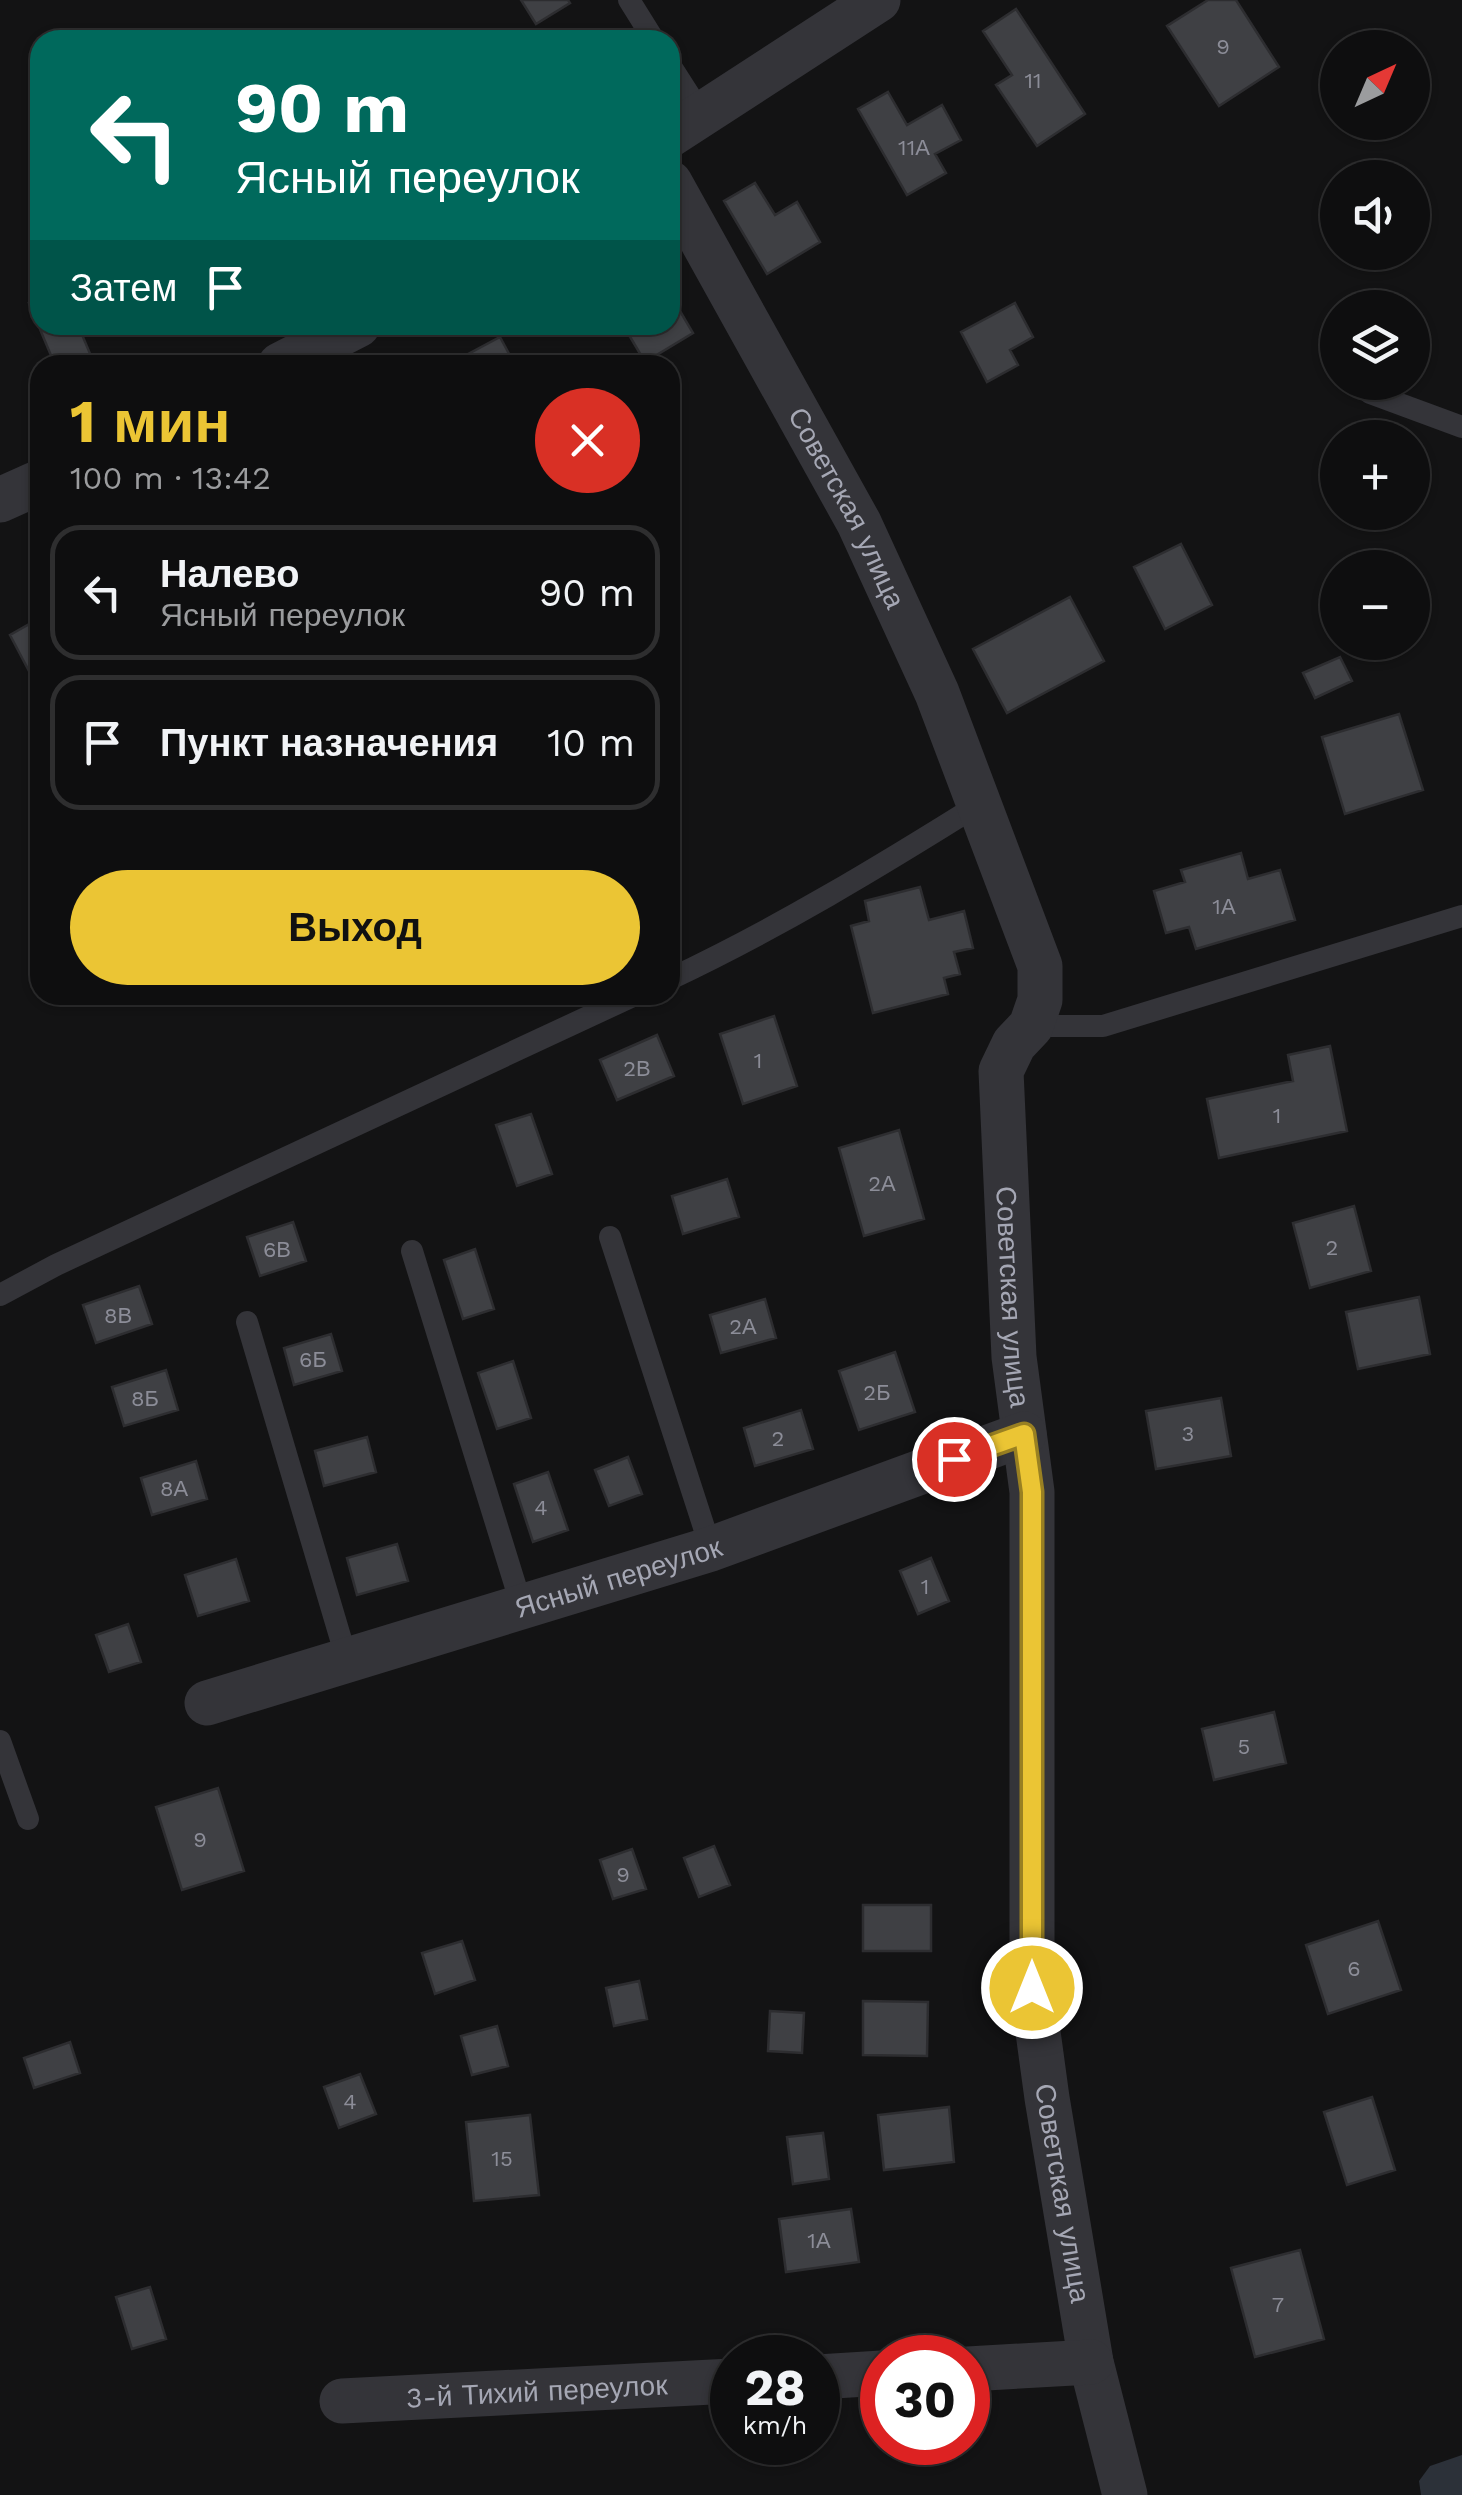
<!DOCTYPE html>
<html lang="ru">
<head>
<meta charset="utf-8">
<style>
  body { margin:0; font-family:"Work Sans",sans-serif; background:#171718; color:#f1f3f6; height:100vh; display:flex; flex-direction:column; font-size:38px; white-space:nowrap }
  * { box-sizing:border-box; margin:0 }
  p { font-size:32px; color:#9b9c9e }
  .icon { flex:none; width:55px; height:55px; fill:none; stroke:currentColor; stroke-width:2; stroke-linecap:round; stroke-linejoin:round }
  .map { position:relative; flex:1; overflow:hidden }
  .drawer { position:absolute; left:30px; top:355px; width:650px; height:650px; display:flex; flex-direction:column; background:#0e0e0f; border-radius:30px; box-shadow:0 2px 8px #0004,0 0 0 2px #2e2e2f }
  .drawer>* { flex:none }
  .banner { position:absolute; left:30px; top:30px; width:650px; height:305px; border-radius:30px; box-shadow:0 2px 8px #0004,0 0 0 2px #2e2e2f; background:#00695c; color:#fff; overflow:hidden }
  .needle { width:65px; rotate:44deg }
  .controls { position:absolute; left:1320px; top:30px; display:grid; gap:20px }
  .controls a { display:grid; place-items:center; width:110px; height:110px; border-radius:50%; background:#0e0e0f; box-shadow:0 2px 8px #0004,0 0 0 2px #2e2e2f; font-size:50px }
  .speed { position:absolute; left:710px; top:2335px; display:flex; gap:20px; font-size:50px; font-weight:700; text-align:center }
  .speed>* { display:grid; place-content:center; width:130px; height:130px; border-radius:50%; background:#0e0e0f; box-shadow:0 2px 8px #0004,0 0 0 2px #2e2e2f; line-height:1 }
  .speed small { font-size:25px; font-weight:400 }
  .speed .limit { border:15px solid #d22; background:#fff; color:#111 }
  .pin { position:absolute; display:grid; place-items:center; width:85px; height:85px; color:#fff; margin:-42px; border:5px solid #fff; border-radius:50%; box-shadow:0 2px 10px #0007 }
  .me { position:absolute; width:110px; margin:-55px; rotate:0deg; stroke-linejoin:round; filter:drop-shadow(0 0 8px #0008) }
  .turn { display:flex; align-items:center; gap:35px; height:210px; padding:0 40px; font-size:45px }
  .turn .icon { width:130px; height:130px; stroke-width:2.5 }
  .turn b { display:block; font-size:70px; line-height:85px }
  .then { display:flex; align-items:center; height:95px; padding:0 40px; background:#0003; gap:20px; font-size:38px }
  .round { display:grid; place-items:center; flex:none; width:105px; height:105px; border-radius:52px; background:#171718 }
  .overview { display:flex; align-items:center; justify-content:space-between; height:170px; padding:0 40px }
  h1 { font-size:60px; font-weight:700; line-height:75px; color:#ebc534 }
  .primary-button { display:flex; gap:20px; margin-top:auto; padding:20px 40px }
  .primary-button a { flex:1; height:115px; border-radius:60px; background:#ebc534; color:#111; font-size:40px; font-weight:700; line-height:115px; text-align:center }
  ul { padding:0; list-style:none }
  li { display:flex; align-items:center; gap:30px; height:135px; margin:0 20px 15px; padding:0 20px; border:5px solid #2e2e2f; border-radius:30px }
  li div { flex:1 }
  li b { display:block; font-size:38px }
  li em { font-style:normal }
  .map>svg:first-child { display:block }
  .water { fill:#2c3139 }
  .building { fill:#3f4044; stroke:#2d2d30; stroke-width:2.5 }
  .lines { fill:none; stroke-linecap:round; stroke-linejoin:round }
  .lane { stroke:#343439; stroke-width:22 }
  .street { stroke:#343439; stroke-width:45 }
  .route-casing { stroke:#998022; stroke-width:25 }
  .route { stroke:#ebc534; stroke-width:18 }
  .labels { text-anchor:middle; stroke-width:10; stroke-linejoin:round; paint-order:stroke }
  .number-label { font-size:22px; fill:#8c8d98 }
  .street-label { font-size:28px; fill:#a5a7b4; stroke:#0e0e0f }
</style>
</head>
<body>
<div class="map">
<svg width="1462" height="2495" viewBox="0 0 1462 2495">
  <rect width="100%" height="100%" fill="#131314"/>
  <path class="water" d="M1462 2455V2495H1421L1419 2481 1430 2466Z"/>
  <path class="building" d="M521 0H568L570 3 536 24Z
    M1208 0H1236L1279 67 1219 106 1167 26Z
    M1016 9 1085 114 1037 146 996 85 1012 75 983 31Z
    M888 92 907 125 942 105 961 140 935 154 946 173 907 195 858 109Z
    M755 183 775 215 797 202 820 242 767 274 724 201Z
    M670 294 693 333 645 362 623 325H670Z
    M40 299V325H78L91 356 71 365H55L29 303Z
    M1015 303 1033 337 1010 350 1018 365 987 382 961 332Z
    M500 337 515 365H460L457 360Z
    M1181 544 1212 605 1165 629 1134 567Z
    M1070 597 1104 661 1007 713 973 649Z
    M40 618V692L10 635Z
    M1340 657 1352 681 1315 698 1303 673Z
    M1399 714 1423 790 1345 814 1322 737Z
    M1241 853 1248 879 1280 870 1295 920 1196 949 1189 927 1166 933 1154 891 1185 882 1181 870Z
    M920 887 929 920 964 911 973 948 954 952 960 974 944 978 948 994 873 1013 851 926 869 921 865 901Z
    M774 1016 797 1086 743 1104 720 1034Z
    M657 1035 674 1076 617 1100 600 1060Z
    M1330 1046 1347 1131 1219 1158 1207 1099 1293 1081 1288 1055Z
    M531 1114 552 1174 517 1186 496 1125Z
    M899 1130 924 1219 864 1236 839 1148Z
    M727 1179 739 1217 683 1234 672 1196Z
    M1354 1206 1371 1271 1310 1288 1293 1223Z
    M293 1222 306 1261 260 1276 247 1237Z
    M475 1249 494 1309 463 1319 444 1260Z
    M139 1286 152 1324 96 1343 83 1305Z
    M1419 1297 1430 1354 1358 1369 1346 1312Z
    M765 1299 776 1338 721 1353 710 1315Z
    M331 1334 342 1371 294 1385 284 1348Z
    M895 1352 915 1412 859 1430 839 1371Z
    M513 1361 531 1418 497 1429 478 1373Z
    M166 1370 178 1410 124 1426 112 1387Z
    M1221 1398 1231 1456 1156 1469 1146 1411Z
    M801 1410 813 1449 755 1466 744 1428Z
    M367 1437 376 1472 324 1486 315 1451Z
    M628 1457 642 1494 609 1506 595 1470Z
    M196 1461 207 1499 152 1515 141 1478Z
    M548 1472 568 1530 533 1542 514 1484Z
    M397 1544 408 1581 357 1595 347 1558Z
    M931 1558 949 1601 918 1614 900 1571Z
    M236 1559 249 1601 198 1616 185 1575Z
    M128 1624 141 1662 109 1672 96 1635Z
    M1274 1712 1286 1763 1214 1780 1202 1729Z
    M218 1788 244 1871 182 1890 156 1807Z
    M714 1846 730 1885 699 1897 684 1858Z
    M632 1849 646 1889 613 1899 600 1860Z
    M863 1905H931V1951H863Z
    M1378 1921 1401 1990 1328 2014 1306 1945Z
    M462 1941 475 1980 435 1994 422 1953Z
    M639 1981 647 2019 614 2026 606 1988Z
    M863 2001 928 2002 927 2056 863 2055Z
    M770 2011 804 2013 802 2053 768 2051Z
    M497 2026 508 2066 472 2075 461 2036Z
    M70 2042 80 2073 34 2088 24 2058Z
    M360 2074 376 2114 339 2128 324 2087Z
    M1372 2097 1395 2170 1347 2185 1324 2112Z
    M949 2107 954 2162 884 2170 878 2115Z
    M530 2115 539 2195 474 2201 466 2122Z
    M823 2133 829 2179 793 2184 787 2137Z
    M851 2209 859 2262 786 2272 779 2219Z
    M1300 2250 1324 2339 1255 2357 1231 2268Z
    M150 2287 166 2339 132 2349 116 2297Z"/>
  <g class="lines">
    <path class="lane" d="M629 0 654 40
      M670 65 702 115
      M1370 393 1462 427
      M670 979C778 928 879 867 981 803
      M1031 1026H1103L1462 916
      M610 1237 711 1549
      M412 1251 522 1607
      M0 1295 56 1265 635 995
      M247 1322 347 1660
      M0 1741 28 1819"/>
    <g class="street">
      <path d="M670 135 878 0"/>
      <path id="s1" d="M670 183 859 523 937 693 1040 966V1000L1031 1026 1014 1044 1001 1071 1014 1357 1032 1492V1988L1047 2098 1091 2362 1125 2495"/>
      <path d="M280 365 358 325"/>
      <path d="M0 500 40 482"/>
      <path id="s2" d="M207 1703 711 1549 1024 1434"/>
      <path d="M968 2369 1091 2362"/>
      <path d="M818 2377 882 2373"/>
      <path id="s3" d="M342 2401 732 2381"/>
    </g>
  </g>
  <g class="lines">
    <g class="route-casing">
      <path id="route" d="M954 1459 1024 1434 1032 1492V1988"/>
    </g>
    <use href="#route" class="route"/>
  </g>
  <g class="labels">
    <g class="number-label">
      <text x="1223" y="54">9</text>
      <text x="1033" y="88">11</text>
      <text x="914" y="155">11А</text>
      <text x="1224" y="914">1А</text>
      <text x="758" y="1068">1</text>
      <text x="637" y="1076">2В</text>
      <text x="1277" y="1123">1</text>
      <text x="882" y="1191">2А</text>
      <text x="1332" y="1255">2</text>
      <text x="277" y="1257">6В</text>
      <text x="118" y="1323">8В</text>
      <text x="743" y="1334">2А</text>
      <text x="313" y="1367">6Б</text>
      <text x="877" y="1400">2Б</text>
      <text x="145" y="1406">8Б</text>
      <text x="1188" y="1441">3</text>
      <text x="778" y="1446">2</text>
      <text x="174" y="1496">8А</text>
      <text x="541" y="1515">4</text>
      <text x="925" y="1594">1</text>
      <text x="1244" y="1754">5</text>
      <text x="200" y="1847">9</text>
      <text x="623" y="1882">9</text>
      <text x="1354" y="1976">6</text>
      <text x="350" y="2109">4</text>
      <text x="502" y="2166">15</text>
      <text x="819" y="2248">1А</text>
      <text x="1278" y="2312">7</text>
    </g>
    <g class="street-label">
      <text dy="10" stroke="none"><textPath href="#s1" startOffset="370">Советская улица</textPath></text>
      <text dy="10" stroke="none"><textPath href="#s1" startOffset="1210">Советская улица</textPath></text>
      <text dy="10" stroke="none"><textPath href="#s2" startOffset="430">Ясный переулок</textPath></text>
      <text dy="10" stroke="none"><textPath href="#s1" startOffset="2110">Советская улица</textPath></text>
      <text dy="10" stroke="none"><textPath href="#s3" startOffset="195">3-й Тихий переулок</textPath></text>
    </g>
  </g>
</svg>
<div class="controls">
<a><svg class="needle" viewBox="-14 -14 28 28"><path d="M0-13l5 13h-10z" fill="#e53935"/><path d="M0 13l5-13h-10z" fill="#9b9c9e"/></svg></a>
<a><svg class="icon" aria-label="sound" viewBox="0 0 24 24"><path d="M4 9h4l5-4v14l-5-4H4zM17 9q2 3 0 6"/></svg></a>
<a><svg class="icon" aria-label="layers" viewBox="0 0 24 24"><path d="M12 4l9 5-9 5-9-5zM3 14l9 5 9-5"/></svg></a>
<a>+</a>
<a>−</a>
</div>
<div class="speed"><div>28<small>km/h</small></div><div class="limit">30</div></div>
<div class="pin" style="left:954px;top:1459px;background:#d93025"><svg class="icon" aria-label="arrive" viewBox="0 0 24 24"><path d="M6 21V4h12l-3 4 3 4H6"/></svg></div>
<svg class="me" style="left:1032px;top:1988px" viewBox="-20 -20 40 40"><circle r="17" fill="#ebc534" stroke="#fff" stroke-width="3"/><path d="M0-11L8 9 0 5-8 9z" fill="#fff"/></svg>
<div class="banner">
<div class="turn"><svg class="icon" aria-label="left" viewBox="0 0 24 24"><path d="M17 20v-9H6M10 6l-5 5 5 5"/></svg><div><b>90 m</b>Ясный переулок</div></div>
<div class="then">Затем<svg class="icon" aria-label="arrive" viewBox="0 0 24 24"><path d="M6 21V4h12l-3 4 3 4H6"/></svg></div>
</div>
<section class="drawer">
<div class="overview"><div><h1>1 мин</h1><p>100 m · 13:42</p></div><a class="round" style="background:#d93025;color:#fff"><svg class="icon" aria-label="close" viewBox="0 0 24 24"><path d="M6 6l12 12M18 6L6 18"/></svg></a></div>
<ul>
<li><svg class="icon" aria-label="left" viewBox="0 0 24 24"><path d="M17 20v-9H6M10 6l-5 5 5 5"/></svg><div><b>Налево</b><p>Ясный переулок</p></div><em>90 m</em></li>
<li><svg class="icon" aria-label="arrive" viewBox="0 0 24 24"><path d="M6 21V4h12l-3 4 3 4H6"/></svg><div><b>Пункт назначения</b></div><em>10 m</em></li>
</ul>
<div class="primary-button"><a>Выход</a></div>
</section>
</div>
</body>
</html>
